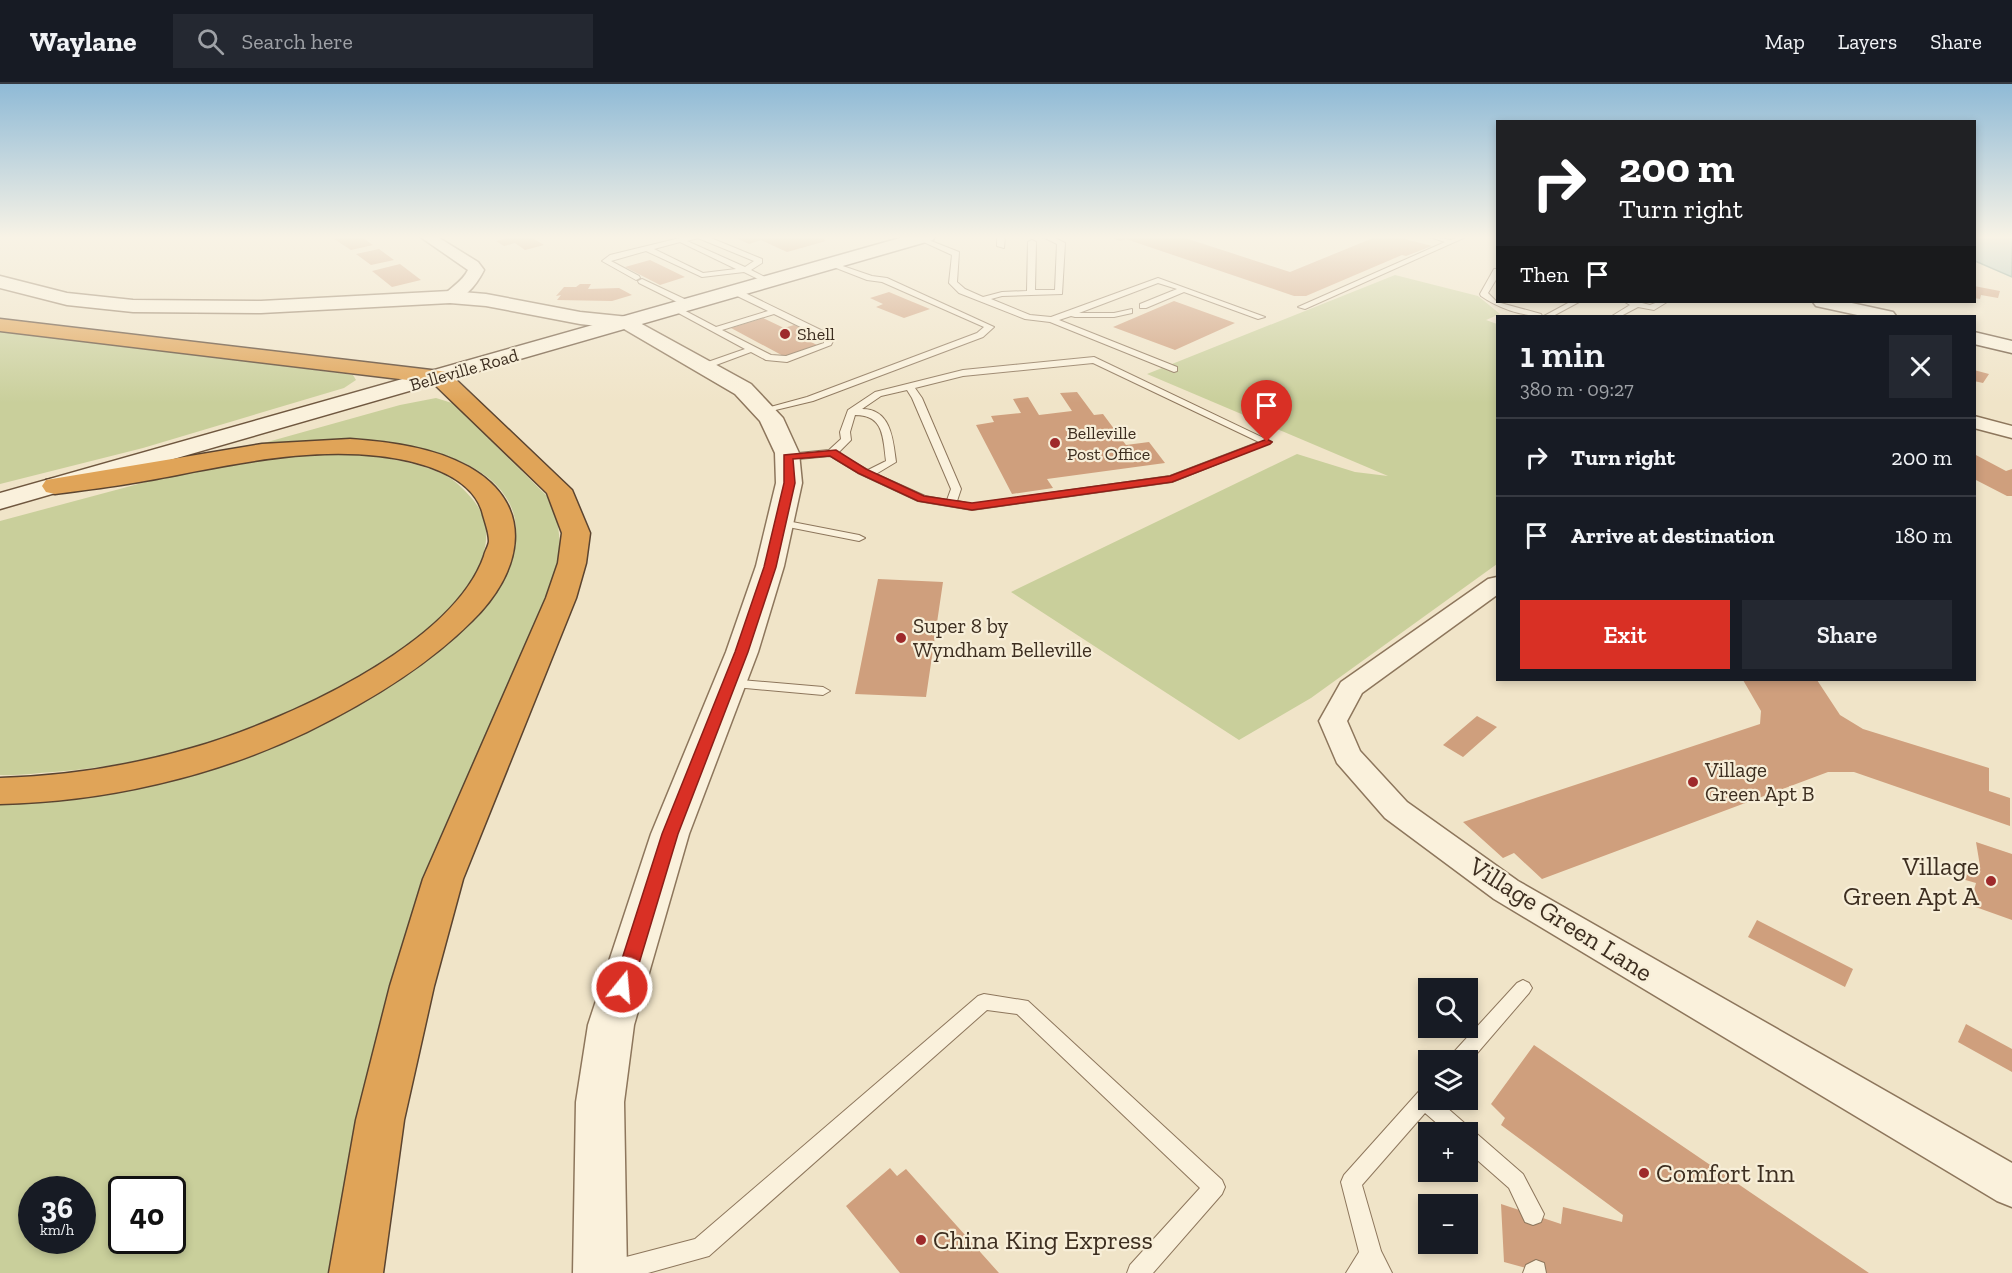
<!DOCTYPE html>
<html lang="en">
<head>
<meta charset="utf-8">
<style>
  body { margin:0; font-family:"Zilla Slab",serif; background:#242831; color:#f1f3f6; height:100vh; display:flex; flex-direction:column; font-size:22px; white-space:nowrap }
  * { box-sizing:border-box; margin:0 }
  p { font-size:20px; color:#9ea1a6 }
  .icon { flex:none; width:33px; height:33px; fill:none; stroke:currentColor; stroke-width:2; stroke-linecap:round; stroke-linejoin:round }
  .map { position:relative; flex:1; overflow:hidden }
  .side { position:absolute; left:1496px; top:231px; width:480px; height:366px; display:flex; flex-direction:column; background:#171b24; border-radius:0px; box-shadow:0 3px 9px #0003 }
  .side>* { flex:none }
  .guide { position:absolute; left:1496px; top:36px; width:480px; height:183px; border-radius:0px; box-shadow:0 3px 9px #0003; background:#202124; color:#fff; overflow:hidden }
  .buttons { position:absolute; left:1418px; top:894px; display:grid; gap:12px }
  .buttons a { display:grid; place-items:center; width:60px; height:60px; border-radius:0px; background:#171b24; box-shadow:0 3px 9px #0003; font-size:30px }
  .speed { position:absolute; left:18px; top:1092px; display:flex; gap:12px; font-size:30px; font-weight:700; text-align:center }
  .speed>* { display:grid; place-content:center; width:78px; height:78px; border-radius:50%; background:#171b24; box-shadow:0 3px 9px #0003; line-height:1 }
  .speed small { font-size:15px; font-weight:400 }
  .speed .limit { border:3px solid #111; border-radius:9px; background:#fff; color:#111 }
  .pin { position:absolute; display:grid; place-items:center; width:51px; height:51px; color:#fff; margin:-62px -26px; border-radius:50% 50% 50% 0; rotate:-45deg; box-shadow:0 0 6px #0007 }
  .pin .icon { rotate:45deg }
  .me { position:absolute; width:66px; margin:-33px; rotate:17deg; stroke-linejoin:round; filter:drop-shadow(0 0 4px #0008) }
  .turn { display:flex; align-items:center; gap:21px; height:126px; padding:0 24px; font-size:27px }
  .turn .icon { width:78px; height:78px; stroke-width:2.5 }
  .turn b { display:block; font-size:42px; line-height:51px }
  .then { display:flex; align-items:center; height:57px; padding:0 24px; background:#0003; gap:12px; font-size:22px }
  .round { display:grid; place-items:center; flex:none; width:63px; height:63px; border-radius:0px; background:#242831 }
  .headline { display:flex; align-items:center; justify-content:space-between; height:102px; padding:0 24px }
  h1 { font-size:36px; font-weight:600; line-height:45px }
  .cta { display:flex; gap:12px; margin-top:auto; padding:12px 24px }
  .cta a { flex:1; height:69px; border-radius:0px; background:#d93025; color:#fff; font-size:24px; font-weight:600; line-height:69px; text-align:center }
  .cta a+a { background:#242831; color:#f1f3f6 }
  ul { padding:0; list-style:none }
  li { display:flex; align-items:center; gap:18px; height:78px; padding:0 24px; border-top:2px solid #363941 }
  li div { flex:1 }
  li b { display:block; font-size:22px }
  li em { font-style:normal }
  header { display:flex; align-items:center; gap:36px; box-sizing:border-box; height:84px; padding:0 30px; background:#171b24; border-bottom:2px solid #363941 }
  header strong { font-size:28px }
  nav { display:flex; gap:33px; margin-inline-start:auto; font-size:21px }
  .search { width:420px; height:54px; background:#242831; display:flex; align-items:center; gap:15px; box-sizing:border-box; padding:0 21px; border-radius:0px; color:#9ea1a6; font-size:22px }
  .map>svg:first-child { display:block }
  .green { fill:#c9cf9b; fill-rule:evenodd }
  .water { fill:#a9c4bc; stroke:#6f938a; stroke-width:1.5 }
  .building { fill:#cf9f7d }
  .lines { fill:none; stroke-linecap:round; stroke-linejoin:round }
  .service-casing { stroke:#8d765c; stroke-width:2 }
  .minor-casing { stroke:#8d765c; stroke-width:3 }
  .tertiary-casing { stroke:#8d765c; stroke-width:3 }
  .secondary-casing { stroke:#6f573f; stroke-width:3 }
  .motorway-casing { stroke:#5b4430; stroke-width:3 }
  .service { fill:#faf1dc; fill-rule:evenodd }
  .minor { fill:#faf1dc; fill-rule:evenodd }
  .tertiary { fill:#faf1dc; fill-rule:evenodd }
  .secondary { fill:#faf1dc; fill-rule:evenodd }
  .motorway { fill:#e0a458; fill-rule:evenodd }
  .route { fill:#d93025; stroke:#8d1f18; stroke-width:1.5 }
  .poi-dot { fill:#9e2a2b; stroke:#f7eed8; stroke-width:2 }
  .labels { text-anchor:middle; stroke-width:4.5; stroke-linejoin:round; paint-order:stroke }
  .far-poi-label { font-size:18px; fill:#3d2e20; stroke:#f7eed8; text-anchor:start }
  .far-street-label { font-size:18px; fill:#3d2e20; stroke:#f7eed8 }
  .poi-label { font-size:21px; fill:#3d2e20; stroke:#f7eed8; text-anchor:start }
  .near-poi-label { font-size:26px; fill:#3d2e20; stroke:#f7eed8; text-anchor:start }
  .near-street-label { font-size:26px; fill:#3d2e20; stroke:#f7eed8 }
</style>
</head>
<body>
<header>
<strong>Waylane</strong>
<div class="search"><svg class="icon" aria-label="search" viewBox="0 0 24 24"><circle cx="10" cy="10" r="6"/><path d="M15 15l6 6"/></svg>Search here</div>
<nav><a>Map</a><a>Layers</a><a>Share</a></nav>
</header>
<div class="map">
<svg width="2012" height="1189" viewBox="0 0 2012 1189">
  <rect width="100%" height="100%" fill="#f0e4c8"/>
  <path class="green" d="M1395 191 1478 212 1500 230 1486 236 1497 240V480L1311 614 1239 656 1011 508 1297 370 1355 388 1388 392 1147 290Z
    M0 245 353 291 356 296 344 304 143 364 0 400Z
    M436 314 452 319 547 412C559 433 560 452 560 475L332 1189H0V719L327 635 507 484C511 471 517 458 516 444 513 388 441 364 394 361 378 359 361 362 344 362 309 363 274 364 239 366L400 321ZM32 1106H82V1156H32ZM122 1106H172V1156H122Z
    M333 369C370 371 409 375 443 390 455 396 466 407 474 417 523 479 412 566 364 593 268 645 163 680 54 688 36 689 18 692 0 691V437L198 384 250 375Z"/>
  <path class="water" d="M1974 152H2012V193L1975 177Z"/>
  <path class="building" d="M346 152H360L373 161 351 166 334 155Z
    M516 152H529L544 161 525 166 515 159 504 162 496 157Z
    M732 152H820L826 157 787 168 761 156 749 160Z
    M1108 152H1179L1290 188 1378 152H1393L1432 162 1406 172 1402 171 1306 212H1294L1126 155 1120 157Z
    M379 165 394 176 371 181 356 170Z
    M650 176 685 193 660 201 625 183Z
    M400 180 421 196 392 203 372 187Z
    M580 200H591L588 205 619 204 632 211 612 217 557 216 561 211 556 212 564 203H576Z
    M1974 202 2000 207 1998 214 1981 211 1980 215 1974 214Z
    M889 208 908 216 930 225 904 234 876 223 883 220 870 214Z
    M1174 217 1235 239 1175 266 1113 243Z
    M763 234 784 244 794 241 807 247 797 251 819 262 787 274 731 244Z
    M1974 286 1989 290 1983 299 1974 297Z
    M1077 308 1094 331 1103 330 1126 361 1149 358 1165 379 1047 395 1053 404 1012 410 976 341 994 338 991 332 1021 329 1013 315 1028 313 1039 331 1072 327 1060 309Z
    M1974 370 2006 387 2012 385V412H2007L1974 395Z
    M878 495 943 498 926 613 855 610Z
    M1743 596H1817L1840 631 1863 645 1989 684V707L2010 714V742L1854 688H1828L1542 795 1514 769 1503 774 1463 738 1760 640 1761 627Z
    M1477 632 1497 643 1463 673 1443 661Z
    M1976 758 2012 770V836L1970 821 1976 799 1962 795 1963 777 1980 782Z
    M1757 836 1853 885 1845 903 1748 853Z
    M1966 940 2012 965V988L1958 958Z
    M1534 961 1869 1189H1545L1504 1178 1501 1120 1561 1140 1563 1123 1622 1138 1623 1131 1501 1041 1505 1034 1491 1020Z
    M890 1084 897 1092 906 1085 999 1189H900L846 1122Z"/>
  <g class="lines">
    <g class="service-casing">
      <path id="service" d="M688 152H706L762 175V179L751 186 775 198 768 200 744 188 702 193 646 167 611 177 639 192 640 194 636 196 602 177 610 171ZM698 154 754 177 745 183 687 157ZM680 158 736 185 703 189 654 165Z
        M997 152H1005L1004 164 997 162Z
        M1041 152H1051L1065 159 1062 210 1002 212 991 215 1030 231 1051 233 1158 194 1265 233 1258 235 1184 208 1146 224H1140V220L1177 205 1158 199 1079 229H1114L1132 225V229L1114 233H1075L1071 232 1059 236 1177 283V287L1174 288 1050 238 1025 235 959 209 949 199 952 171 915 154 921 153 959 168 957 198 965 205 983 213 1002 208 1027 207 1028 158 1032 156 1036 158 1035 206H1055L1057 160Z
        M1427 152 1451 156 1459 152H1468L1305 225 1298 223 1445 158Z
        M831 178 872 192 887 194 994 243 983 253 813 317 763 329V325L807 313 977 249 984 243 882 198 867 196 831 182Z
        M1494 185H1497V194L1488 209 1497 218 1541 230 1542 232C1521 232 1498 224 1481 212L1480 210Z
        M642 195 693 219 694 221 687 223 639 199 638 197Z
        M733 206H739L829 250 833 257 831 261 787 278 766 276 751 268 708 284H702V280L745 265 671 225 678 223 716 243 768 227 733 210ZM774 230 823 254 824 259 786 272 771 271 722 246Z
        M1570 218H1579L1553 232H1544Z
        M1625 218H1638L1650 221 1658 218H1667L1654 226 1638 223 1621 232H1612L1630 221Z
        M1094 273 1272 358 1172 398 972 426 918 417 858 389 830 372 788 376 783 373 788 370 829 366 841 355 840 348 848 326 875 308 963 286ZM1093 279 1259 358 1170 392 972 420 957 417 961 405 922 314 915 304 963 292ZM907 306 912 314 951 405 947 416 925 412 876 390 896 378C893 355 891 325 862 325L881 312ZM855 331C884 331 883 353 886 377L868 386 838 369 851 356 850 348Z
        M782 436 859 451 865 454 859 457 778 441V437Z
        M729 595 823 603 830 607 823 611 724 602 722 599 724 596Z
        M1523 896 1529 899 1532 904 1529 909 1467 981V976H1450L1452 970 1517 899Z
        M984 910 1028 917 1222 1096 1225 1103 1222 1110 1153 1189H1127L1130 1181 1200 1104 1017 930 987 926 709 1172 648 1189H596L599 1181 607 1178 695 1155 978 912Z
        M1428 1002V1016H1438L1523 1090 1544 1130 1541 1138 1533 1141 1525 1138 1509 1104 1467 1067V1048H1447L1425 1029 1362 1101 1381 1167 1392 1189H1346L1359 1168 1341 1098 1344 1091 1421 1005Z
        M1536 1176 1544 1179 1546 1189H1523L1526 1181Z"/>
    </g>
    <g class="minor-casing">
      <path id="minor" d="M419 152H436L478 178 484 186C477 200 462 221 444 216L442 213C451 203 462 198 468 186Z
        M1974 332 2012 342V354L1974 344Z
        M1497 493V511L1362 609 1347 637 1360 667 1407 718 1518 797 2012 1079V1123L1997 1117 1494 815 1385 734 1337 679 1319 637 1341 598 1488 495Z"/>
    </g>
    <g class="tertiary-casing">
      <path id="tertiary" d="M0 192 67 209 133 216 261 217 450 207 486 210 580 228 629 233 751 300 783 334 799 369 802 399 784 482 758 568 689 750 634 941 624 1018 627 1189H573L576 1018 588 941 651 750 726 568 756 482 776 399 775 369 760 337 735 310 624 245 580 240 486 222 450 219 261 229 133 228 67 221 0 204Z"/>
    </g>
    <g class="secondary-casing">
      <path id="secondary" d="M907 152H935L933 156 0 425V409Z
        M1813 218H1847L1893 228 1896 232H1862L1816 222Z
        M1974 248 2012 257V269L1974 260Z"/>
    </g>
    <g class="motorway-casing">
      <path id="motorway" d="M0 235 448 288 572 406 590 449 586 479 576 514 463 795 434 902 404 1036 383 1189H329L356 1036 390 902 423 795 546 514 558 479 562 449 547 409 433 299 0 247Z
        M350 355C390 358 433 363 469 383 538 422 521 490 472 537 425 584 366 619 307 648 213 693 104 718 0 720V694C65 692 130 682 192 664 280 639 452 563 484 472 485 467 489 461 489 457 489 449 485 438 483 431 474 390 415 376 379 372 297 363 218 384 139 398 111 403 83 406 55 410L46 408 42 402 46 396 262 360Z"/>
    </g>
    <use href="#service" class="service"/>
    <use href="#minor" class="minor"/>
    <use href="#tertiary" class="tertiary"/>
    <use href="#secondary" class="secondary"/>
    <use href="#motorway" class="motorway"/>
  </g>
  <linearGradient id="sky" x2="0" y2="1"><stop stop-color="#8fbad6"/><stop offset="0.48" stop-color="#f8f3e6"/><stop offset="1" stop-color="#f8f3e6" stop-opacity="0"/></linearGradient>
  <rect width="2012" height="319" fill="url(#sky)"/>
  <path class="route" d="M1267 355 1272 358 1270 360 1172 398 972 426 918 417 858 389 830 372 793 375 795 399 776 483 748 568 678 750 632 903 629 909 622 911 616 909 613 903 662 750 735 568 764 483 784 399V371L836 366 866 385 924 412 972 419 1170 392Z"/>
  <g class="poi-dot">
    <circle cx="785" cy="250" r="6"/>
    <circle cx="1055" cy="359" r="6"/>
    <circle cx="901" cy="554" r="6"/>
    <circle cx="1693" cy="698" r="6"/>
    <circle cx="1991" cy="797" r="6"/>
    <circle cx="1644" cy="1089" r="6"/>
    <circle cx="921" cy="1156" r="6"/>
  </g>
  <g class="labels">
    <g class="far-poi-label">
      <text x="797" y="256">Shell</text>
      <text x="1067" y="355">Belleville<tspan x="1067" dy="21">Post Office</tspan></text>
    </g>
    <g class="far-street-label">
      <text transform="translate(464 286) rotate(-16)" y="6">Belleville Road</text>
    </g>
    <g class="poi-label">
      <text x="913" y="549">Super 8 by<tspan x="913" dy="24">Wyndham Belleville</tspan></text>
      <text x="1705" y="693">Village<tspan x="1705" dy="24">Green Apt B</tspan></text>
    </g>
    <g class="near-poi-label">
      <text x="1979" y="791" text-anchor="end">Village<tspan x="1979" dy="30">Green Apt A</tspan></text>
      <text x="1656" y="1098">Comfort Inn</text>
      <text x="933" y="1165">China King Express</text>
    </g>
    <g class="near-street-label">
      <text transform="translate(1561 835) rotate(32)" y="9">Village Green Lane</text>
    </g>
  </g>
</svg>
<div class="buttons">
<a><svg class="icon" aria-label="search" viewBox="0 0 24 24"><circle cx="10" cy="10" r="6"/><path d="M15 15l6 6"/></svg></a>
<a><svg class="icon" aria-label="layers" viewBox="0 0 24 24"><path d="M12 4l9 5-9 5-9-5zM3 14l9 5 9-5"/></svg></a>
<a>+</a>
<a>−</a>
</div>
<div class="speed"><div>36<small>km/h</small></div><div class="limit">40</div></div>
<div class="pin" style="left:1267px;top:358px;background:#d93025"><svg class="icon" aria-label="arrive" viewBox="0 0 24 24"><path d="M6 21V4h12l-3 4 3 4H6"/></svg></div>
<svg class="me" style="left:622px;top:903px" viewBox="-20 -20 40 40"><circle r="17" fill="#d93025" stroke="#fff" stroke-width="3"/><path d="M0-11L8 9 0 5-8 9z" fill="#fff"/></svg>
<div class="guide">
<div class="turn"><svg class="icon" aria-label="right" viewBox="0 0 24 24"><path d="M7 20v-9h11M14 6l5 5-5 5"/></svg><div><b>200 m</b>Turn right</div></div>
<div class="then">Then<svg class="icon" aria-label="arrive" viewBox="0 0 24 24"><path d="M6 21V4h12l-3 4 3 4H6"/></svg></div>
</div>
<section class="side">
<div class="headline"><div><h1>1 min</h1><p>380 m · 09:27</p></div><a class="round"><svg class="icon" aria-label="close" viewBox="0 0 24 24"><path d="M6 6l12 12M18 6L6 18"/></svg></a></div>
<ul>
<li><svg class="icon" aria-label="right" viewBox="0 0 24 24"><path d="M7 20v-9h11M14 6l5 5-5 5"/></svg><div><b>Turn right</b></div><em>200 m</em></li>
<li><svg class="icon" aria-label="arrive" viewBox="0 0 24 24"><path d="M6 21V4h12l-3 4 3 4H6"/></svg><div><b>Arrive at destination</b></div><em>180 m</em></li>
</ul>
<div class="cta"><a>Exit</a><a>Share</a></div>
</section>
</div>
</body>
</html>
